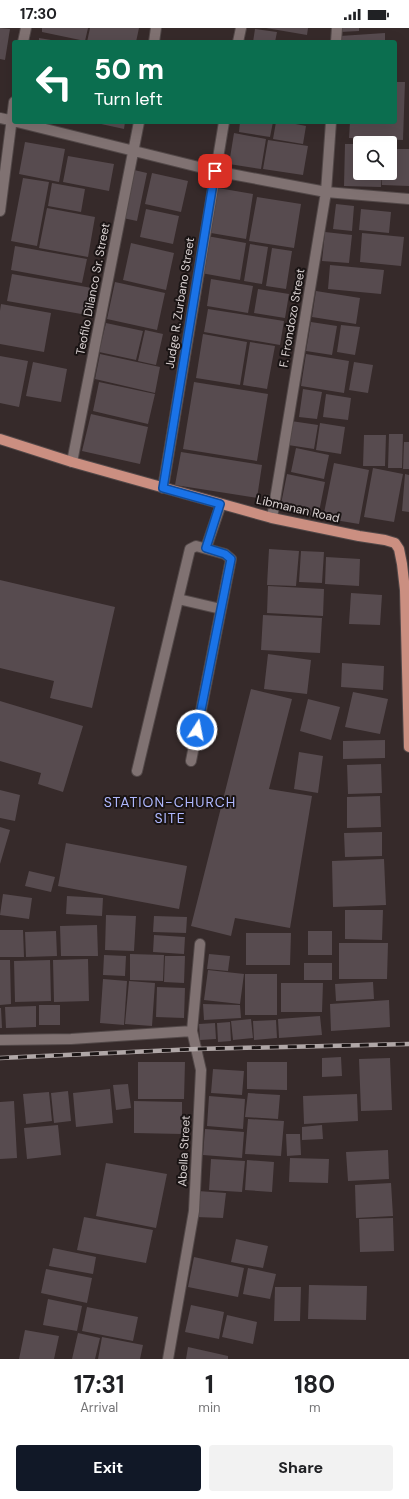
<!DOCTYPE html>
<html lang="en">
<head>
<meta charset="utf-8">
<style>
  body { margin:0; font-family:"DM Sans",sans-serif; background:#f2f2f2; color:#202124; height:100vh; display:flex; flex-direction:column; font-size:15px; white-space:nowrap }
  * { box-sizing:border-box; margin:0 }
  p { font-size:13px; color:#757577 }
  .icon { flex:none; width:22px; height:22px; fill:none; stroke:currentColor; stroke-width:2; stroke-linecap:round; stroke-linejoin:round }
  .map { position:relative; height:1331px; overflow:hidden }
  .side { display:flex; flex-direction:column; background:#fff; flex:1 }
  .side>* { flex:none }
  .banner { position:absolute; left:12px; top:12px; width:385px; height:84px; border-radius:4px; box-shadow:0 4px 16px #0002; background:#0b6e4f; color:#fff; overflow:hidden }
  .tools { position:absolute; left:353px; top:108px; display:grid; gap:8px }
  .tools a { display:grid; place-items:center; width:44px; height:44px; border-radius:4px; background:#fff; box-shadow:0 4px 16px #0002; font-size:20px }
  .pin { position:absolute; display:grid; place-items:center; width:34px; height:34px; color:#fff; margin:-17px; border-radius:8px; box-shadow:0 2px 6px #0006 }
  .me { position:absolute; width:44px; margin:-22px; rotate:11deg; stroke-linejoin:round; filter:drop-shadow(0 0 3px #0008) }
  .turn { display:flex; align-items:center; gap:14px; height:84px; padding:0 16px; font-size:18px }
  .turn .icon { width:52px; height:52px; stroke-width:2.5 }
  .turn b { display:block; font-size:28px; line-height:34px }
  .eta { display:flex; justify-content:space-evenly; align-items:center; height:68px; text-align:center }
  .eta b { font-size:24px; font-weight:700; line-height:28px }
  .action { display:flex; gap:8px; margin-top:auto; padding:8px 16px }
  .action a { flex:1; height:46px; border-radius:4px; background:#111827; color:#fff; font-size:16px; font-weight:700; line-height:46px; text-align:center }
  .action a+a { background:#f2f2f2; color:#202124 }
  .status { display:flex; justify-content:space-between; align-items:center; height:28px; padding:0 20px; background:#fff; direction:ltr }
  .status svg { height:11px; fill:currentColor }
  .map>svg:first-child { display:block }
  .building { fill:#574b4f }
  .lines { fill:none; stroke-linecap:round; stroke-linejoin:round }
  .minor-casing { stroke:#524848; stroke-width:12 }
  .major-casing { stroke:#524848; stroke-width:12 }
  .minor { stroke:#807272; stroke-width:10 }
  .major { stroke:#cb8f81; stroke-width:10 }
  .rail-casing { stroke:#b0a7a7; stroke-width:4.5 }
  .rail { stroke:#1a1414; stroke-width:3; stroke-dasharray:9; stroke-linecap:butt }
  .route-casing { stroke:#114b97; stroke-width:10 }
  .route { stroke:#1a73e8; stroke-width:7 }
  .labels { text-anchor:middle; stroke-width:4; stroke-linejoin:round; paint-order:stroke }
  .street-label { font-size:12px; fill:#d9d1d1; stroke:#1a1414 }
  .quarter-label { font-size:14px; letter-spacing:1px; fill:#afb8fe; stroke:#1a1414 }
</style>
</head>
<body>
<div class="status"><b>17:30</b><svg viewBox="0 0 49 12"><path d="M0 12V9h3v3zM5 12V6h3v6zM10 12V3h3v9zM15 12V0h3v12zM26 1h20v11H26zM47 4h2v5h-2z"/></svg></div>
<div class="map">
<svg width="409" height="1331" viewBox="0 0 409 1331">
  <rect width="100%" height="100%" fill="#362a2a"/>
  <path class="building" d="M0 0 10 1 5 32 0 31Z
    M42 0H88L85 13 42 4Z
    M90 0H139L136 14H87Z
    M266 0H308L307 7Z
    M339 0H359V3L340 4Z
    M255 1 277 4 275 14H253Z
    M385 5V14H340V8Z
    M39 10 57 13V14H39Z
    M395 54H405L403 112 349 110 350 94H395Z
    M92 94H125L124 101Z
    M240 94H273L270 109 239 104Z
    M276 94H285L306 98 303 116 273 111Z
    M234 105 266 111 261 141 229 136Z
    M268 112 308 118 303 147 263 141Z
    M25 114 65 121 59 154 19 146Z
    M345 116H360V145H382L381 159 344 158Z
    M390 121H409V158L382 157V145H390Z
    M68 128 114 136 109 163 63 154Z
    M134 142 147 145 137 193 123 190Z
    M152 145 188 153 181 184 145 176Z
    M23 150 49 154 37 218 11 213Z
    M52 155 85 161 81 184 48 178Z
    M218 160 253 166 246 211 211 205Z
    M257 169 301 176 294 220 249 213Z
    M336 176 354 178 352 203 333 201Z
    M47 180 95 189 88 229 39 220Z
    M146 181 179 188 173 216 140 209Z
    M361 181 391 184 389 205 359 202Z
    M325 204 352 207 349 235 322 233Z
    M362 205 404 209 401 238 360 234Z
    M207 208 246 215 240 252 201 245Z
    M131 215 174 225 166 262 123 252Z
    M250 216 268 219 262 256 244 253Z
    M15 218 87 231 82 255 11 242Z
    M272 220 292 223 286 261 266 258Z
    M330 237 384 242 381 266 328 261Z
    M12 246 92 260 87 287 7 273Z
    M211 251 253 258 248 285 207 278Z
    M115 254 165 265 157 302 107 291Z
    M258 261 289 266 285 290 254 285Z
    M316 263 360 270 356 296 312 289Z
    M1 276 51 285 44 324 0 316V283Z
    M208 281 284 293 280 317 204 304Z
    M311 294 337 298 332 327 306 323Z
    M106 295 143 303 136 332 99 324Z
    M341 297 360 299 355 327 337 324Z
    M145 302 163 306 156 337 138 333Z
    M203 306 247 314 240 357 196 350Z
    M250 314 275 318 267 361 243 357Z
    M100 326 160 339 155 365 95 351Z
    M306 326 349 333 344 365 301 358Z
    M0 328 28 333 19 379 0 375Z
    M33 334 67 341 61 374 26 368Z
    M354 334 373 337 368 365 349 362Z
    M99 354 155 366 148 396 93 383Z
    M194 354 268 366 257 433 183 421Z
    M303 361 322 364 317 391 299 389Z
    M326 366 351 370 348 392 323 389Z
    M91 386 148 399 140 436 82 423Z
    M291 393 318 397 314 421 288 417Z
    M320 395 345 399 341 426 316 422Z
    M389 406H403L402 440H388Z
    M364 407H386L385 438H363Z
    M404 414H409V441H403Z
    M296 420 329 427 324 451 291 444Z
    M181 424 262 437 257 470 175 457Z
    M334 435 369 442 359 496 323 490Z
    M373 440 403 446 394 494 364 489Z
    M287 446 325 454 318 489 280 481Z
    M405 446 409 447V484L402 483Z
    M269 521 299 523 296 558 267 557Z
    M301 523 324 524 322 555 299 554Z
    M326 529 360 531 359 558 325 556Z
    M0 552 115 579 92 680 50 670 54 653 0 640Z
    M268 558 324 561 323 588 267 585Z
    M351 565 382 567 380 597 349 596Z
    M263 587 322 590 320 625 261 622Z
    M268 626 311 632 307 666 264 661Z
    M342 635 384 638 383 662 341 659Z
    M251 661 292 671 269 761 312 768 290 900 235 890 231 908 191 898Z
    M353 664 388 671 380 706 345 699Z
    M308 671 340 679 331 712 300 703Z
    M0 673 83 698 63 764 38 756 41 745 0 733Z
    M385 712V730L343 731V713Z
    M299 724 323 728 318 765 294 761Z
    M381 736 382 765 348 766 347 737Z
    M0 762 20 767 15 793 0 790Z
    M380 768 381 799 347 800V769Z
    M0 799 10 802 0 836Z
    M382 804V828L345 829 344 805Z
    M66 815 187 838 179 881 58 858Z
    M384 831 386 877 333 879 332 833Z
    M29 843 55 849 51 864 25 858Z
    M3 866 32 870 29 891 0 887Z
    M67 868 103 870 102 888 66 886Z
    M345 882H383L382 912 345 911Z
    M106 887 136 888 134 923 105 922Z
    M154 888 187 889 186 905 153 904Z
    M97 897 98 928H61L60 898Z
    M0 902H23L24 929H0Z
    M56 903 57 928 26 929 25 904Z
    M308 903H332V927H308Z
    M246 905H291L290 937H246Z
    M154 907 185 909 184 926 153 924Z
    M339 915H388L387 951H339Z
    M130 926 164 927 163 953 130 952Z
    M209 926 230 928 228 943 207 941Z
    M104 927 126 928 125 948 103 947Z
    M165 928H185L184 955 164 954Z
    M88 931 89 973 54 974 53 932Z
    M0 932H10L11 976 0 977Z
    M50 932 51 973 15 974 14 933Z
    M304 935H332V952H304Z
    M208 942 244 946 240 976 204 972Z
    M245 946H277V987H245Z
    M103 951 127 953 124 997 100 995Z
    M129 953 155 955 152 998 125 996Z
    M373 954 374 971 336 973 335 956Z
    M281 955H323L322 984H281Z
    M157 959 185 960 184 990 156 989Z
    M389 972 390 999 331 1003 330 976Z
    M203 976 240 977 241 990 204 992Z
    M39 977H60V997H39Z
    M36 978V999L6 1000 5 979Z
    M0 980H1L2 1000H0Z
    M320 988 322 1007 279 1010 278 991Z
    M251 991 253 1010 233 1012 231 993Z
    M276 992 277 1010 254 1012 253 993Z
    M230 994 231 1013 218 1014 217 995Z
    M215 995 216 1011 200 1012 199 996Z
    M341 1029 342 1048 322 1049V1030Z
    M390 1030 392 1082 361 1083 359 1031Z
    M138 1034H185L184 1071H138Z
    M247 1034H287V1062L247 1061Z
    M213 1041 244 1043 242 1067 211 1065Z
    M128 1056 131 1080 116 1082 113 1057Z
    M110 1061 113 1095 76 1099 73 1065Z
    M68 1063 71 1093 54 1095 51 1065Z
    M49 1064 52 1093 26 1096 23 1066Z
    M248 1065 280 1067 278 1091 245 1089Z
    M357 1066 358 1093 304 1096 303 1068Z
    M209 1068 245 1071 243 1101 207 1098Z
    M14 1073 17 1130 0 1131V1074Z
    M134 1073 182 1074V1106L134 1105Z
    M248 1091 284 1093 281 1128 245 1126Z
    M58 1097 61 1127 27 1131 24 1100Z
    M322 1097 323 1111 302 1112V1099Z
    M205 1101 244 1104 242 1130 203 1127Z
    M286 1106H300L301 1127 287 1128Z
    M388 1122 389 1151 348 1153 346 1124Z
    M290 1130 329 1131 328 1155 289 1154Z
    M211 1131 245 1133 242 1164 209 1162Z
    M247 1132 274 1134 272 1164 245 1162Z
    M106 1135 167 1146 156 1200 96 1188Z
    M391 1155 393 1188 356 1190 355 1157Z
    M198 1163 226 1165 223 1190 196 1189Z
    M84 1189 153 1202 146 1235 77 1222Z
    M393 1190 394 1223 360 1224 359 1191Z
    M236 1211 268 1218 263 1240 231 1234Z
    M53 1220 96 1229 93 1246 49 1238Z
    M194 1229 244 1240 238 1269 188 1259Z
    M248 1240 276 1246 270 1271 243 1266Z
    M46 1241 92 1250 87 1275 41 1265Z
    M309 1257 367 1258 366 1292 308 1291Z
    M275 1259H301L300 1293H274Z
    M48 1271 82 1278 77 1303 43 1297Z
    M191 1277 224 1284 219 1311 185 1304Z
    M87 1279 138 1289 133 1313 82 1303Z
    M227 1287 257 1294 253 1316 222 1309Z
    M25 1302 59 1308 54 1331H19Z
    M78 1305 100 1310 95 1331H72Z
    M102 1309 143 1317 140 1331H98Z
    M188 1319 228 1328V1331H186Z"/>
  <g class="lines">
    <g class="minor-casing">
      <path id="minor" d="M23 14 26 0
        M154 14 156 0
        M238 14 241 0
        M336 14 337 0
        M0 90 14 93
        M17 94 215 143 326 164 409 171
        M0 183 14 74
        M72 434 139 94
        M163 460 224 94
        M272 490 326 164 331 94
        M206 520 221 476
        M178 571 221 581
        M137 743 190 521 196 518 225 526 231 531 191 733
        M0 1012 71 1011 192 1003
        M168 1331 194 1183 201 1042 192 1003 200 916"/>
    </g>
    <g class="major-casing">
      <path id="major" d="M0 411 72 434 272 490 359 508 385 512 395 515 399 521 402 536 405 562 409 719"/>
    </g>
    <use href="#minor" class="minor"/>
    <use href="#major" class="major"/>
    <g class="rail-casing">
      <path id="rail" d="M0 1030 197 1021 409 1016"/>
    </g>
    <use href="#rail" class="rail"/>
  </g>
  <g class="lines">
    <g class="route-casing">
      <path id="route" d="M197 702 231 531 225 526 206 520 220 476 163 460 215 143"/>
    </g>
    <use href="#route" class="route"/>
  </g>
  <g class="labels">
    <g class="street-label">
      <text transform="translate(93 261) rotate(-79)" y="4">Teofilo Dilanco Sr. Street</text>
      <text transform="translate(180 275) rotate(-81)" y="4">Judge R. Zurbano Street</text>
      <text transform="translate(292 290) rotate(-80)" y="4">F. Frondozo Street</text>
      <text transform="translate(298 481) rotate(13)" y="4">Libmanan Road</text>
      <text transform="translate(184 1123) rotate(-87)" y="4">Abella Street</text>
    </g>
    <g class="quarter-label">
      <text x="170" y="779">STATION-CHURCH<tspan x="170" dy="16">SITE</tspan></text>
    </g>
  </g>
</svg>
<div class="tools">
<a><svg class="icon" aria-label="search" viewBox="0 0 24 24"><circle cx="10" cy="10" r="6"/><path d="M15 15l6 6"/></svg></a>
</div>
<div class="pin" style="left:215px;top:143px;background:#d93025"><svg class="icon" aria-label="arrive" viewBox="0 0 24 24"><path d="M6 21V4h12l-3 4 3 4H6"/></svg></div>
<svg class="me" style="left:197px;top:702px" viewBox="-20 -20 40 40"><circle r="17" fill="#1a73e8" stroke="#fff" stroke-width="3"/><path d="M0-11L8 9 0 5-8 9z" fill="#fff"/></svg>
<div class="banner">
<div class="turn"><svg class="icon" aria-label="left" viewBox="0 0 24 24"><path d="M17 20v-9H6M10 6l-5 5 5 5"/></svg><div><b>50 m</b>Turn left</div></div>
</div>
</div>
<section class="side">
<div class="eta">
<div><b>17:31</b><p>Arrival</p></div>
<div><b>1</b><p>min</p></div>
<div><b>180</b><p>m</p></div>
</div>
<div class="action"><a>Exit</a><a>Share</a></div>
</section>
</body>
</html>
